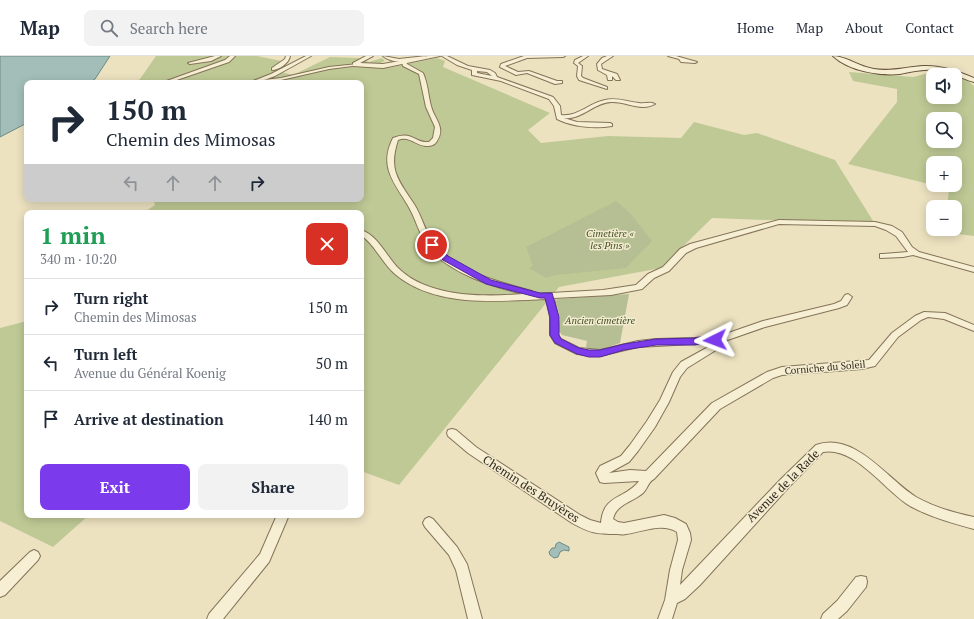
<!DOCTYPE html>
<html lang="en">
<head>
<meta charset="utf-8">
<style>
  body { margin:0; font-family:"PT Serif",serif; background:#f2f2f3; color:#1f2937; height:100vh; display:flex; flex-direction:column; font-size:15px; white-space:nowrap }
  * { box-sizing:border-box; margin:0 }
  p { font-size:13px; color:#747a83 }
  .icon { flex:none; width:22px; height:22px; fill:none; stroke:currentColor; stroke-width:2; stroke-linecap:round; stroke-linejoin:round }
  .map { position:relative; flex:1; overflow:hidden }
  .details { position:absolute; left:24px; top:154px; width:340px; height:308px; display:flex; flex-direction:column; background:#fff; border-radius:8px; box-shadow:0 2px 10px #0003 }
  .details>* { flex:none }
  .guide { position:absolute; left:24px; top:24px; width:340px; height:122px; border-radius:8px; box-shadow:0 2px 10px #0003; background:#fff; color:#1f2937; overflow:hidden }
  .controls { position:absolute; left:926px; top:12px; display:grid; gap:8px }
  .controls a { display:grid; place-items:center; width:36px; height:36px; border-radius:8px; background:#fff; box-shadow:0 2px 10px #0003; font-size:20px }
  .pin { position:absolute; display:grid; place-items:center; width:34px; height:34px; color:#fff; margin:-17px; border:2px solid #fff; border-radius:50%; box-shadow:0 1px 4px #0007 }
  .me { position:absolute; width:44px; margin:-22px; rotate:267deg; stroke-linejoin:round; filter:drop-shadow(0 0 3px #0008) }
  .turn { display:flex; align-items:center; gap:14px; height:84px; padding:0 16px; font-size:18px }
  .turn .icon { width:52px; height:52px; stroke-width:2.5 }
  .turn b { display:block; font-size:28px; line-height:34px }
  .lanes { display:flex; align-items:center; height:38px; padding:0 16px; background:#0003; justify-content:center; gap:20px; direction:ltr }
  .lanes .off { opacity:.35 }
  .round { display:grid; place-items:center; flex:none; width:42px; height:42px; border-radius:8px; background:#f2f2f3 }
  .summary { display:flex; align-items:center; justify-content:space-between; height:68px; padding:0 16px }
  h1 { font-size:24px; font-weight:600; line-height:30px; color:#1e9e55 }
  .action { display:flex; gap:8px; margin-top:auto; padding:8px 16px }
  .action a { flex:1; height:46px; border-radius:8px; background:#7c3aed; color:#fff; font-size:16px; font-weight:600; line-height:46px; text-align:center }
  .action a+a { background:#f2f2f3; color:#1f2937 }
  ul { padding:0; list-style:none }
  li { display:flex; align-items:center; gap:12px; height:56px; padding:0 16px; border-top:1px solid #e0e1e3 }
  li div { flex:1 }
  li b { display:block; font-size:15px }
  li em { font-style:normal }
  header { display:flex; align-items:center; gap:24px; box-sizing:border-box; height:56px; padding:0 20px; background:#fff; border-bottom:1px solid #e0e1e3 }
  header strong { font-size:19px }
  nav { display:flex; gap:22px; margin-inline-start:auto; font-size:14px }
  .search { width:280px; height:36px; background:#f2f2f3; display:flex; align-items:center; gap:10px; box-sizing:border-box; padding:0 14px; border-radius:8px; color:#747a83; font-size:15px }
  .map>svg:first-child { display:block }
  .green { fill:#bfc995; fill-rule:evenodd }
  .cemetery { fill:#b6be94 }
  .water { fill:#a3beb8; stroke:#6b8b86 }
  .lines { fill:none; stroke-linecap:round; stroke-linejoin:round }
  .minor-casing { stroke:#847359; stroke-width:2 }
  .tertiary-casing { stroke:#847359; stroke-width:2 }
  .secondary-casing { stroke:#66543c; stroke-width:2 }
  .minor { fill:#f7efd3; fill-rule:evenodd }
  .tertiary { fill:#f7efd3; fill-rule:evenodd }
  .secondary { fill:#f7efd3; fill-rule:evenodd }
  .route { fill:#7c3aed; stroke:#51269a }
  .labels { text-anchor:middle; stroke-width:3; stroke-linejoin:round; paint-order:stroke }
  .park-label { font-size:10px; font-style:italic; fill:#425024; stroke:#f3ecd0 }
  .street-label { font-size:10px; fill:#342a1d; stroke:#f3ecd0 }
  .near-street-label { font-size:12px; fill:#342a1d; stroke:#f3ecd0 }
</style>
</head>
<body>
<header>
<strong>Map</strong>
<div class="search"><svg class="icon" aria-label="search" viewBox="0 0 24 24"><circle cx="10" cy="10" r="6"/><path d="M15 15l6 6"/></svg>Search here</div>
<nav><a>Home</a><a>Map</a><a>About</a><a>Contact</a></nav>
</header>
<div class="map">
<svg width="974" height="563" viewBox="0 0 974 563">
  <rect width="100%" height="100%" fill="#ece2c0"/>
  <path class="green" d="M156 0H257L281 5 270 13 293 19 330 1 358 2 369 6 382 2 385 5 378 8 388 12 437 2 445 5 443 11 550 57 528 74 541 87 608 80 681 82 694 66 744 79 757 77 835 104 875 168 712 162 661 212 559 231 399 429 361 415V157H143L155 149 153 143H361V27H135L140 23Z
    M936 15 954 19H933V41H955V19L967 24 974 30V180L943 176 944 173H955V151H947L949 133 935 129H955V107H933V129L848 108 897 46V33L853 25 849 16 913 21ZM933 63H955V85H933Z
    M27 265V459H89L53 491 0 465V272Z"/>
  <path class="cemetery" d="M616 145 630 157 652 185 626 212 556 219 546 222 529 212 533 210 526 191Z
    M629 238 620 287 599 294H593L586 291 587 285 562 279 558 274 560 263 556 245 557 243Z"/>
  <path class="water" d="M0 0H110L95 23 89 27H27V67L0 81Z
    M559 486 569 491V495L564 494 560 496 558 501 554 502 550 499 549 496 552 492H555L556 488Z"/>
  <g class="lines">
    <g class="minor-casing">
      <path id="minor" d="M215 0H221L211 5 190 8 188 7Z
        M230 0H235L229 6 168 27H161L225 4Z
        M286 0H290C289 7 279 14 272 14V12L285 3Z
        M306 0H311L275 20 264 24 281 22 329 11 358 8 360 9 329 13 281 24 248 27 271 18Z
        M383 0 399 3 426 0C415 6 393 9 383 0Z
        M442 0H447L468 10 490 14 495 17 497 21 553 41 560 50 561 59C578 61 589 47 605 44 617 41 628 46 639 47 645 48 650 45 655 48 642 56 625 45 611 46 593 47 582 64 564 62L577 66 610 67 612 68V70C595 73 573 71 557 63L554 50 549 43 501 25 472 19V14L457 9ZM477 15 487 16 492 20 477 17Z
        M524 0H565L563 1 527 2 505 10 518 16 529 15 557 25H562V27L555 28 527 17 516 19 500 11 501 8Z
        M583 0H588L578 7 582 10 581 20 583 22 607 31V33L579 24 577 20 578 10 574 7 575 4Z
        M607 0H613L601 8 602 13 617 18 620 24H616L612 20V24H608L607 19 598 14 597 8 602 2Z
        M668 0H676L697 6 695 7 681 6 679 3Z
        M402 6H406L407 8 423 17C428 28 428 39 431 50 434 63 446 71 437 85 435 89 431 90 427 90 416 90 409 79 398 84 388 114 398 124 414 148 422 160 425 177 435 188 457 216 499 226 532 235L533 238 603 234 636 229 648 218 663 211 680 193 690 188 779 164 875 166 892 170 902 176 912 191 919 196 974 211V216L913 199 903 201 880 202V198H883L908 196 896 180 886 174 875 170 779 168 696 192 686 197 669 215 654 222 642 233 611 239 554 242 558 261V279L561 283 579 292 600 294 638 285 656 283 695 282 708 280 714 282 763 265 834 248 841 245 845 239 848 238 852 241 847 249 839 252 765 271 719 287 716 294 687 312 680 321 669 346 655 371 638 395 629 406 609 417 630 414 646 415 712 347 767 316 782 311 869 304 892 277 915 260 924 256 945 257 974 269V275L944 263 928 261 921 264 898 281 875 310 862 313 782 319 773 322 720 353 654 423C648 426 648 432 643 437 633 446 616 448 613 463L618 466 624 467 664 459 675 462 686 468 690 477 691 484 682 514 680 529 780 424 816 389C855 375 887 423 916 441 934 451 954 457 974 461V473C952 467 930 461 910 450 885 435 855 390 823 396L788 432 700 529 685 543 677 547 672 563H658L665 544 670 514 678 484 677 476C662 466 642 476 626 478 623 479 620 478 617 478 596 478 590 477 572 467L468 397 448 380 447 377 448 374 452 373 456 374 476 391 580 459 590 464 601 467C603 438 626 443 639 425L604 427 600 426 596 417 600 410 621 400 630 389 647 365 660 344 673 316 681 306 710 290V287L638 291 600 300 577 298 555 287 550 279V261L546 243C497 245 435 252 395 218 382 207 376 190 361 179V174C377 179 386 199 397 211 427 242 484 241 523 238 491 230 451 218 429 192 419 179 416 162 407 148 393 125 379 110 393 82 412 74 414 87 429 86L433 82 435 71 426 51 419 18 403 10Z
        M277 459H289L269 506 223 563H207L209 558 260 498Z
        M429 461 433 463 457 491 467 508 482 563H468L456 514 449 499 425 471 423 467 425 463Z
        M34 494 38 496 40 500 38 504 5 539 0 541V525L30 496Z
        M861 520 866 521 867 526 866 531 847 555 838 563H821L823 558 837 545 856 521Z"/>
    </g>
    <g class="tertiary-casing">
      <path id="tertiary" d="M366 0H373L360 7 383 8 428 0H440L383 12 353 10V7Z"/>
    </g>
    <g class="secondary-casing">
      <path id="secondary" d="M833 0C845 0 860 11 874 13 891 16 906 11 923 10 940 9 958 15 974 22V26C960 22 948 15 933 14 921 13 911 16 900 18 879 20 849 15 833 0Z"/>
    </g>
    <use href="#minor" class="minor"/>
    <use href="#tertiary" class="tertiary"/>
    <use href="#secondary" class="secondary"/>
  </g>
  <path class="route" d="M432 187 448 200 491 224 540 237H552L559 261V279L561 283 579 292 589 294H600L624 288 656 283 695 282 708 280 719 282 720 284 715 288 708 286 695 289H656L624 294 600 301H589L577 298 555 287 550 279V261L545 242H540L486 228 443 204 428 189Z"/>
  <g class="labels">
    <g class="park-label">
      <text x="610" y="181">Cimetière «<tspan x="610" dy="12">les Pins »</tspan></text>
      <text x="600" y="268">Ancien cimetière</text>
    </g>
    <g class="street-label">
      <text transform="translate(825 311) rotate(-5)" y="4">Corniche du Soleil</text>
    </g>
    <g class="near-street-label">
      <text transform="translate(783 430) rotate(-45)" y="4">Avenue de la Rade</text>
      <text transform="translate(531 433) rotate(33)" y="4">Chemin des Bruyères</text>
    </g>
  </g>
</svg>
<div class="controls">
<a><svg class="icon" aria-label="sound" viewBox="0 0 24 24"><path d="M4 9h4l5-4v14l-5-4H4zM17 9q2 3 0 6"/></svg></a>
<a><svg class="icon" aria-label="search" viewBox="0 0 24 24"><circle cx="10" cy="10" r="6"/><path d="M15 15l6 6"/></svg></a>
<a>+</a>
<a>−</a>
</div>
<div class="pin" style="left:432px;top:189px;background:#d93025"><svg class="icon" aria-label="arrive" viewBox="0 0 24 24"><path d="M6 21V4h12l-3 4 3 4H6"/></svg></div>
<svg class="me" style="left:715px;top:284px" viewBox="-20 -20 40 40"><path d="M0-17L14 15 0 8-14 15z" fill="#7c3aed" stroke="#fff" stroke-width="4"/></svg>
<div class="guide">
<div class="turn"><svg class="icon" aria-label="right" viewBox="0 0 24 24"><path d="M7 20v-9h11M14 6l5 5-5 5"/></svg><div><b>150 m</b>Chemin des Mimosas</div></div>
<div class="lanes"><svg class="icon off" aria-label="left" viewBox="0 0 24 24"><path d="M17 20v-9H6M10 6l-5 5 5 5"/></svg><svg class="icon off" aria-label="ahead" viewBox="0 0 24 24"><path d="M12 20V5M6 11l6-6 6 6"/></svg><svg class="icon off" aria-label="ahead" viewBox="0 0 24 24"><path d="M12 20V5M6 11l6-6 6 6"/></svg><svg class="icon" aria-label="right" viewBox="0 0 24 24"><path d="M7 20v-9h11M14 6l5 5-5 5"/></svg></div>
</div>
<section class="details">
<div class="summary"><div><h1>1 min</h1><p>340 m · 10:20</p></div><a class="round" style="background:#d93025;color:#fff"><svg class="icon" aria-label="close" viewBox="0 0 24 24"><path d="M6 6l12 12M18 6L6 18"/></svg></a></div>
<ul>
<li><svg class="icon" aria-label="right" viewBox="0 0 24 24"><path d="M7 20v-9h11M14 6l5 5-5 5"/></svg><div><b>Turn right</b><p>Chemin des Mimosas</p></div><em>150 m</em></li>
<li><svg class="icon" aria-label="left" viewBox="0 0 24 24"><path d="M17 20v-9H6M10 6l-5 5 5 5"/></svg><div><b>Turn left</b><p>Avenue du Général Koenig</p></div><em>50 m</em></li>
<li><svg class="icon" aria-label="arrive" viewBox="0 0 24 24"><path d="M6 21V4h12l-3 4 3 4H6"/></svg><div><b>Arrive at destination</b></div><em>140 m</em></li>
</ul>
<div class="action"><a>Exit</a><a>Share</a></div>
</section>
</div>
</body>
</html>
